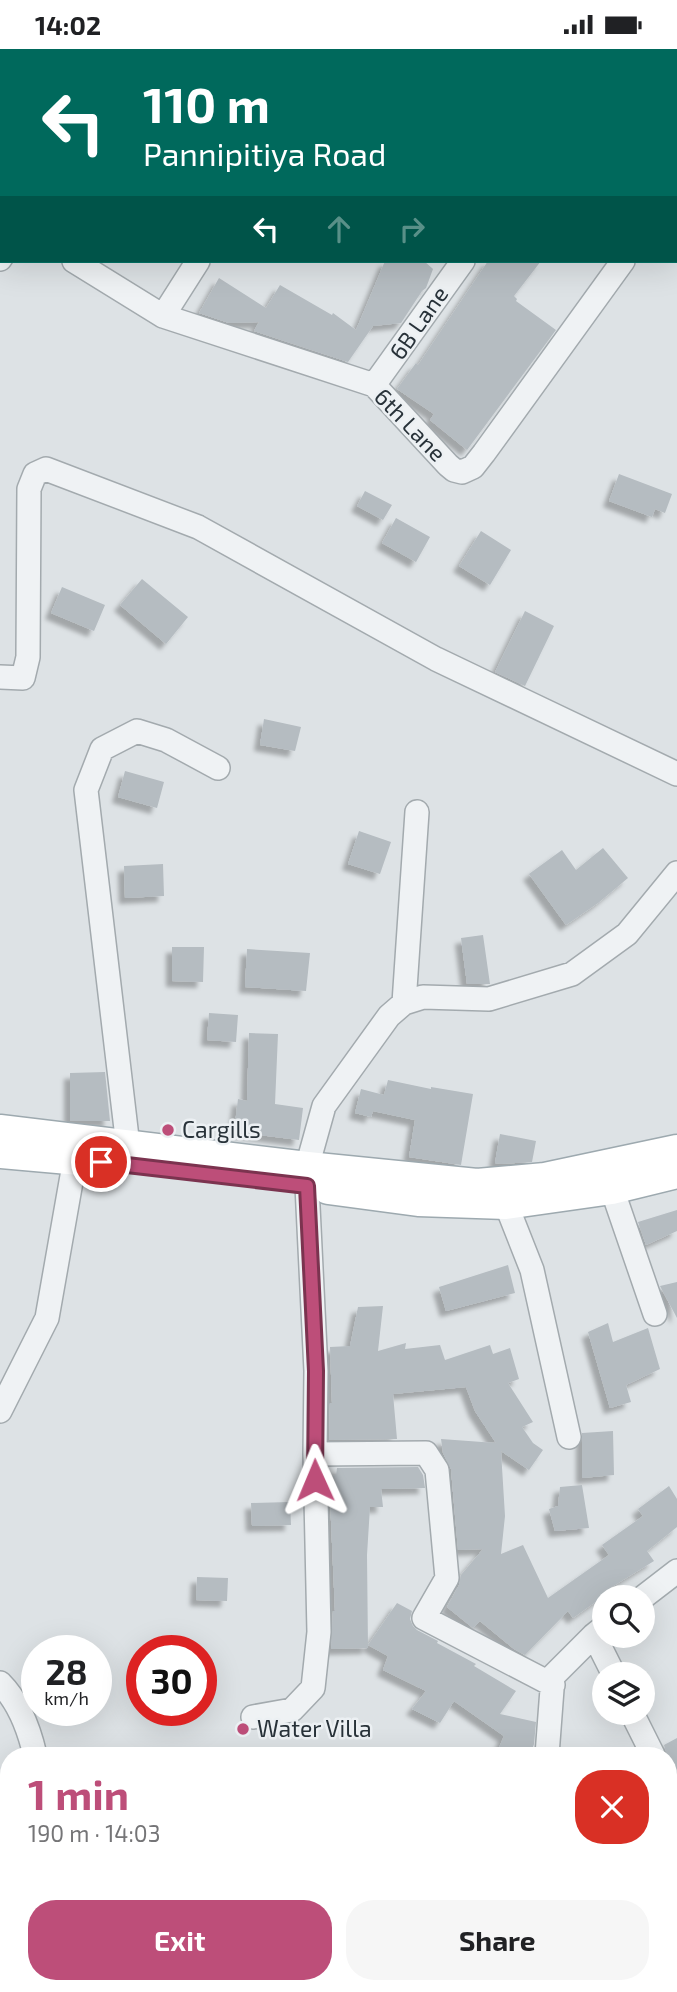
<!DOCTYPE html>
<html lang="en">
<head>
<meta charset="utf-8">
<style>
  body { margin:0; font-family:"Exo 2",sans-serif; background:#f6f6f6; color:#202124; height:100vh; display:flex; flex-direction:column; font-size:26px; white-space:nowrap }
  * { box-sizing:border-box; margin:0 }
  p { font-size:23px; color:#757577 }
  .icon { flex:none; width:38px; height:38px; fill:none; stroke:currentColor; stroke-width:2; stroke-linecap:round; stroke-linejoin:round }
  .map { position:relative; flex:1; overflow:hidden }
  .side { position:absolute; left:0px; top:1698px; width:677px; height:247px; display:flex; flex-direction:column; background:#fff; border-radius:28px 28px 0 0; box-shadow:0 7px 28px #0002 }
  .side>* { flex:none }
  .hud { position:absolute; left:0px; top:0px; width:677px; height:214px; box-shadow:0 7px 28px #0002; background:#00695c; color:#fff; overflow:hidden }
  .tools { position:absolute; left:592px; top:1536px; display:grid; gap:14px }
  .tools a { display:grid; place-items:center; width:63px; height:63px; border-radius:50%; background:#fff; box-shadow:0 7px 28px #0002; font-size:35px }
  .speed { position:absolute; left:21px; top:1586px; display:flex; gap:14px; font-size:35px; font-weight:700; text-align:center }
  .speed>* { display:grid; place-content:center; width:91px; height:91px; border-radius:50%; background:#fff; box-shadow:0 7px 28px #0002; line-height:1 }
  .speed small { font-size:18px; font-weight:400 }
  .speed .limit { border:10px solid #d22; background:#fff; color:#111 }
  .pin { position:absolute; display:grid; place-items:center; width:60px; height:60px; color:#fff; margin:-30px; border:4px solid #fff; border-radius:50%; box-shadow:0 2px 7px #0007 }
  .me { position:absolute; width:77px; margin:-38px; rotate:359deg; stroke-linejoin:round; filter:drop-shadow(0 0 5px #0008) }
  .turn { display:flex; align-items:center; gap:24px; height:147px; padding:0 28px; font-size:32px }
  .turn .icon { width:91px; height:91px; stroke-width:2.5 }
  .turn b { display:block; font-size:49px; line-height:60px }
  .lanes { display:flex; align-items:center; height:66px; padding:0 28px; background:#0003; justify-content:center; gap:35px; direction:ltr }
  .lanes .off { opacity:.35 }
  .round { display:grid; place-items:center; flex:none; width:74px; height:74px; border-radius:28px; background:#f6f6f6 }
  .summary { display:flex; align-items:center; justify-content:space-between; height:119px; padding:0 28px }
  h1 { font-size:42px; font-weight:700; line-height:52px; color:#bd4e79 }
  .cta { display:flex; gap:14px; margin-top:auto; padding:14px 28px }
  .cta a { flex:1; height:80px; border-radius:28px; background:#bd4e79; color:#fff; font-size:28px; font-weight:700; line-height:80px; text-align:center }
  .cta a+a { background:#f6f6f6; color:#202124 }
  .status { display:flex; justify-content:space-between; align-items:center; height:49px; padding:0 35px; background:#fff; direction:ltr }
  .status svg { height:19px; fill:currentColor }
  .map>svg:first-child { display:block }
  .building { fill:#b5bcc1; filter:url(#shadow) }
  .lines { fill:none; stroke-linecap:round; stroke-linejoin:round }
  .minor-casing { stroke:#a3aaae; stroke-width:26 }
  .major-casing { stroke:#9da9af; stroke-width:33 }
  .minor { stroke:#eff2f4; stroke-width:23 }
  .major { stroke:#fff; stroke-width:30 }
  .route-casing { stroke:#7b334f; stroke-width:18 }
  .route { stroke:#bd4e79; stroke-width:12 }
  .poi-dot { fill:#bd4e79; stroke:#ecf0f3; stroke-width:2.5 }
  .labels { text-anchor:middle; stroke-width:5; stroke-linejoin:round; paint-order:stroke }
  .street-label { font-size:23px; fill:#283239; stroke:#ecf0f3 }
  .poi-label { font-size:23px; fill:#283239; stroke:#ecf0f3; text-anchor:start }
</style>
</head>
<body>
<div class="status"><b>14:02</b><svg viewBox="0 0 49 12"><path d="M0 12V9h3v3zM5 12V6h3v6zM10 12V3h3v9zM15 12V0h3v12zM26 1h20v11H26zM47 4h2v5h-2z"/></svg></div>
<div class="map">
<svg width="677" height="1943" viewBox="0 0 677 1943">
  <defs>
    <filter id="shadow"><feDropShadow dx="-6" dy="6" stdDeviation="2" flood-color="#0004"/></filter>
  </defs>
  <rect width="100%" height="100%" fill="#dde2e5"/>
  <path class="building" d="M385 212H424L433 220 426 239 422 242 401 274 373 277 348 313 254 282 259 273 229 274 199 264 219 229 266 259 280 236 332 266 333 264 356 281Z
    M488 212H541L514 247 517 250 516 252 556 281 467 401 430 371 434 365 397 340 416 314 418 316Z
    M619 425 672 445 665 464 655 460 652 468 609 452Z
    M365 442 392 456 383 471 357 457Z
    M396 469 430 488 416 513 382 494Z
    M481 482 511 501 490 536 459 517Z
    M142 530 188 568 166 595 120 556Z
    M62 538 105 556 94 582 51 564Z
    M525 562 554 577 525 637 495 623Z
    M264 670 301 678 295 702 260 696Z
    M125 722 164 733 157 759 118 748Z
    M359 782 391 793 380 825 348 815Z
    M603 799 628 829 598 854 566 876 529 825 562 801 576 821Z
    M163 815 164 847 125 849 124 817Z
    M483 886 490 935H467L461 889Z
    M172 898H204L203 933 172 932Z
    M247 900 310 904 306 942 245 938Z
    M209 964 238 966 236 993 207 991Z
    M249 984 278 985 275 1055 303 1059 299 1091 234 1083 238 1050 247 1052Z
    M105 1023 110 1072H70V1024Z
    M388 1031 431 1040V1038L473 1045 461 1116 409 1108 415 1071 373 1062 371 1068 355 1064 361 1040 384 1046Z
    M500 1085 536 1092 532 1113 501 1115 495 1114Z
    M677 1161V1182L646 1196 638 1173Z
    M508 1216 515 1244 446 1262 439 1238Z
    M677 1233V1269L660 1237Z
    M383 1257 378 1302 406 1294 405 1300 440 1296 445 1311 490 1296 493 1305 510 1299 519 1330 508 1334 533 1373 522 1378 533 1394 543 1401 529 1421 501 1402 505 1467 501 1505 523 1496 548 1549 609 1506 602 1496 643 1467 638 1460 669 1437 677 1450V1478L647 1502 654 1512 610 1539 612 1541 573 1569 568 1562 525 1606 514 1600 480 1572 473 1579 447 1558 459 1536 461 1526 483 1500 458 1501 451 1420 443 1404 441 1390 496 1394 475 1362 466 1338 393 1345 397 1390 329 1391 330 1354H332L330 1298 350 1297 358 1258Z
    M608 1274 613 1293 648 1279 660 1320 626 1336 631 1353 610 1359 588 1283Z
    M613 1382 614 1426 582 1429V1384Z
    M418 1418 423 1426 425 1439 381 1440 383 1458H370L367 1506 368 1599 331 1600 333 1562H335L329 1427 336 1426 337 1419Z
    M582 1436 589 1479 555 1482 549 1460 558 1457 560 1438Z
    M290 1453 291 1476 252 1477 251 1454Z
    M197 1528 228 1529 227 1552 196 1551Z
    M397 1554 412 1562 410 1570 413 1577 417 1581 438 1592 437 1594 476 1615 474 1617 516 1642 500 1665 536 1673 534 1695 530 1706H496L504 1687 454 1652 440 1674 412 1660 426 1642 383 1621 388 1607 368 1596Z
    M677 1689V1729L668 1714V1706H667L664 1696Z"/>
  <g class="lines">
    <g class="minor-casing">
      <path id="minor" d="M55 0 58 2
        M118 0V2
        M439 0V2
        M614 2 615 0
        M0 89 2 90
        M676 140 677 138
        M0 210 2 207
        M74 212 163 267 374 336 448 416 454 421 462 423 473 418 484 404 623 212
        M163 267 198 212
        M374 336 463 212
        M0 628 23 629 28 608 29 440 35 425 46 420 198 478 436 610 677 725
        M404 954 417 763
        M128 1097 86 741 102 700 137 682 166 691 218 719
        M612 1140 655 1265
        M506 1155 532 1221 569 1388
        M0 1362 47 1269 75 1110
        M315 1405 426 1404 437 1421 447 1529 424 1569 553 1636
        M642 1549 677 1522
        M594 1586 614 1626
        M0 1634C19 1653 29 1680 35 1706
        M632 1664 653 1706
        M253 1668 292 1661 313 1639 319 1583 315 1405 316 1322 307 1137V1118L324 1057 389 967 404 954 423 948 489 950 572 925 627 885 677 824
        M547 1706 553 1627 594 1586 604 1578
        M668 1739 677 1756
        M0 1780 9 1785
        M0 1884 9 1888
        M260 1936 267 1943
        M533 1936 534 1943"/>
    </g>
    <g class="major-casing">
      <path id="major" d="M0 1081 307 1118 477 1135 545 1129 677 1101
        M0 1104 80 1111
        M328 1140 418 1152 506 1155 612 1140 677 1124"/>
    </g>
    <use href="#minor" class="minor"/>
    <use href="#major" class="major"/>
  </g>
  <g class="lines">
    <g class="route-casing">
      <path id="route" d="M101 1113 307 1137 316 1322 315 1431"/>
    </g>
    <use href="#route" class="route"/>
  </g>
  <g class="poi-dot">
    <circle cx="168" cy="1081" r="7"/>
    <circle cx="243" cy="1680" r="7"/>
  </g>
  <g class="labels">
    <g class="street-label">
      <text transform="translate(419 274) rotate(-55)" y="8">6B Lane</text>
      <text transform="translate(410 376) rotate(46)" y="8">6th Lane</text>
    </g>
    <g class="poi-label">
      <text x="182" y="1089">Cargills</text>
      <text x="257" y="1688">Water Villa</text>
    </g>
  </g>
</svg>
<div class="tools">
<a><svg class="icon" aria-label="search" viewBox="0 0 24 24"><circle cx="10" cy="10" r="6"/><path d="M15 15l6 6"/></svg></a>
<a><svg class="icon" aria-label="layers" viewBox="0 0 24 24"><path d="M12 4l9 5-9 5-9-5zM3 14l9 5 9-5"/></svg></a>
</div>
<div class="speed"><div>28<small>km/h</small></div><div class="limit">30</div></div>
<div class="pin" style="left:101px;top:1113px;background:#d93025"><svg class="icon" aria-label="arrive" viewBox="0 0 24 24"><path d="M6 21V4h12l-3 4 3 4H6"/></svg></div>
<svg class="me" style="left:315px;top:1431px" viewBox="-20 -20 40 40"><path d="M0-17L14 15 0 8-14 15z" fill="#bd4e79" stroke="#fff" stroke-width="4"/></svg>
<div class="hud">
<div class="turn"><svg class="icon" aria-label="left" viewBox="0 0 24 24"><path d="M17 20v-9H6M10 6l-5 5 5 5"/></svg><div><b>110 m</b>Pannipitiya Road</div></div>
<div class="lanes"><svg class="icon" aria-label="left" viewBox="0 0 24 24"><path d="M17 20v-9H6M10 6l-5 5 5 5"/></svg><svg class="icon off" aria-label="ahead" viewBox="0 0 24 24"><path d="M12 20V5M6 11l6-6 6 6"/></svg><svg class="icon off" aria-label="right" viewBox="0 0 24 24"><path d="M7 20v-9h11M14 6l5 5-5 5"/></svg></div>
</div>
<section class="side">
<div class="summary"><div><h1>1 min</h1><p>190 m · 14:03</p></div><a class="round" style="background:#d93025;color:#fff"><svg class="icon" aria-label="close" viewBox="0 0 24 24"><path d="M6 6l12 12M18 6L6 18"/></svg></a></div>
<div class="cta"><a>Exit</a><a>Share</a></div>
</section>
</div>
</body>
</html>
